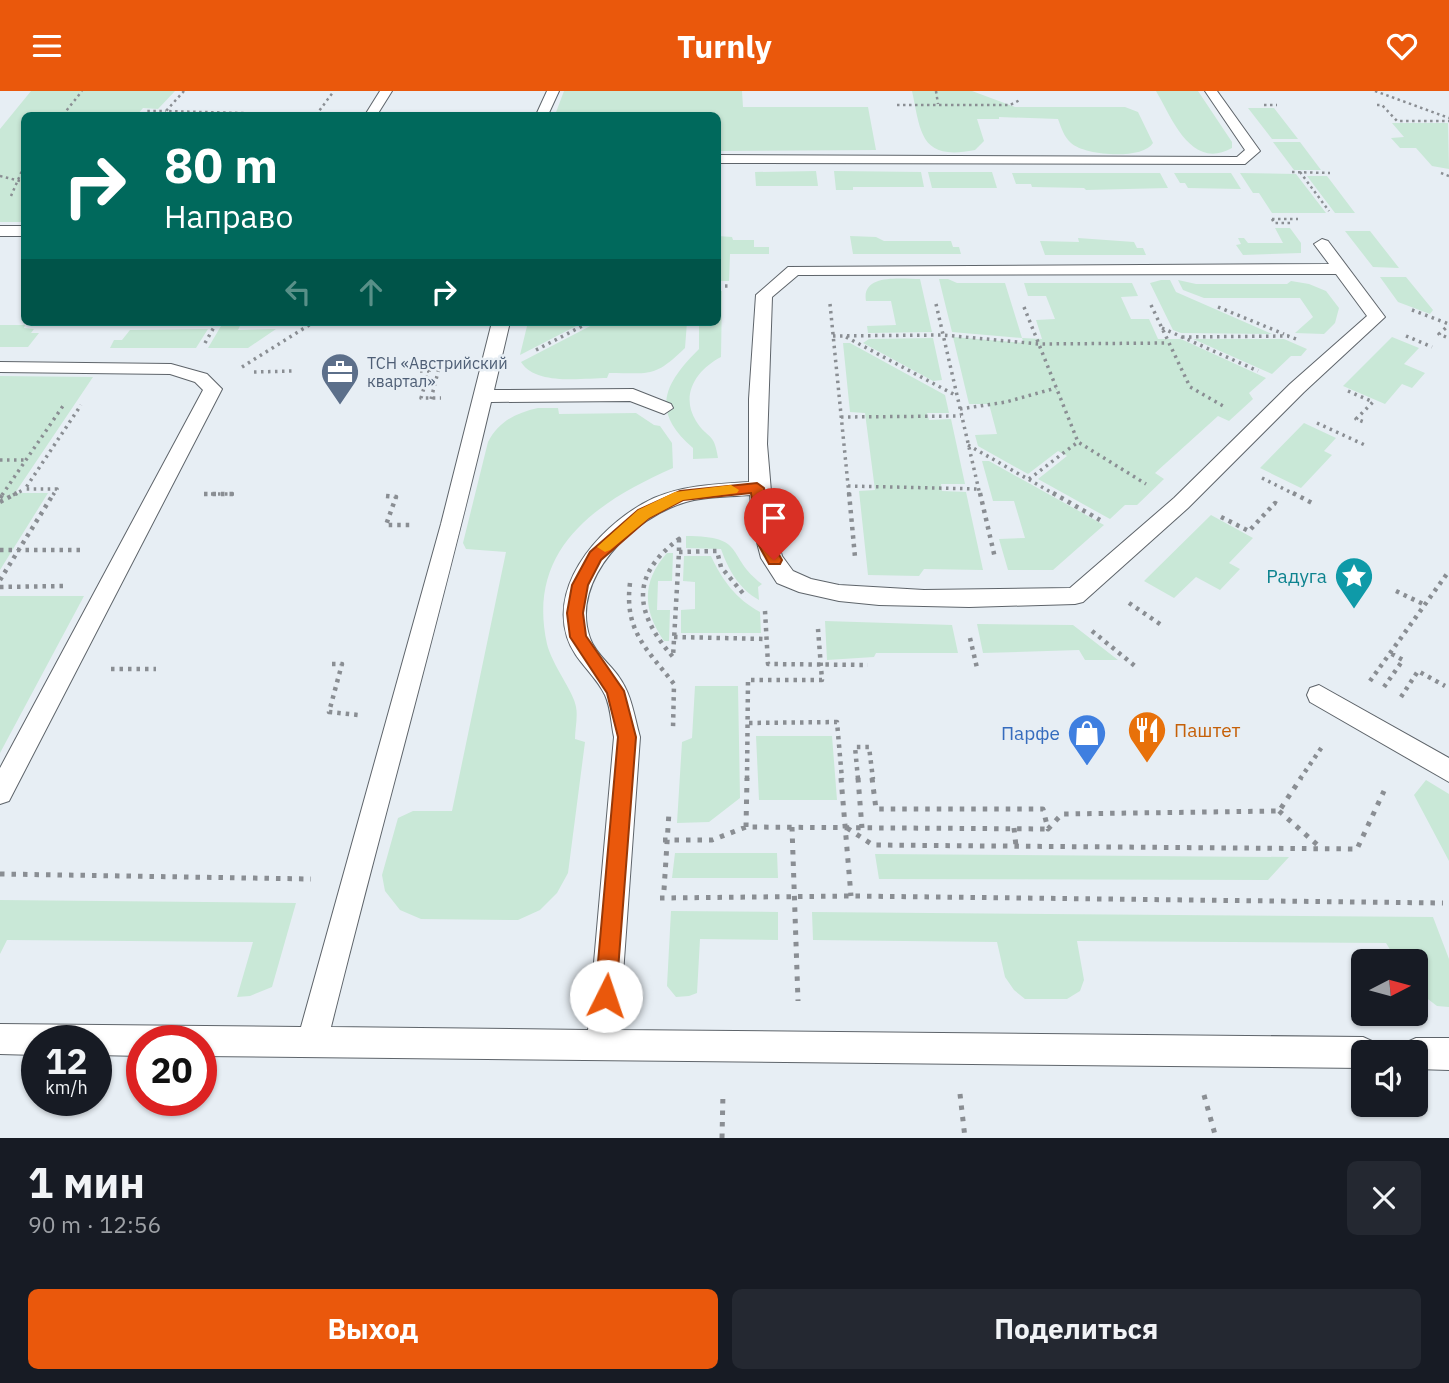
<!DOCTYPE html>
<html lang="ru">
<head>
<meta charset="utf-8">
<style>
  body { margin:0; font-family:"IBM Plex Sans",sans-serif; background:#242831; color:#f1f3f6; height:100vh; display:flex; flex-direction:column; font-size:26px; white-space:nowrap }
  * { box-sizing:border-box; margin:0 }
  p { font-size:23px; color:#9ea1a6 }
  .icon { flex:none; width:38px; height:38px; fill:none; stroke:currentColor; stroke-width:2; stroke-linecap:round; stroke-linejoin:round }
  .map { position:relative; height:1047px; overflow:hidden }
  .side { display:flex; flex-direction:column; background:#171b24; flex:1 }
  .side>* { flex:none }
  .guide { position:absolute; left:21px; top:21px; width:700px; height:214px; border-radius:10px; box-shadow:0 2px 5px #0004; background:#00695c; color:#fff; overflow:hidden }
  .needle { width:46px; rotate:84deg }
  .controls { position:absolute; left:1351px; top:858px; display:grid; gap:14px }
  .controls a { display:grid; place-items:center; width:77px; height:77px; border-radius:10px; background:#171b24; box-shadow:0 2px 5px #0004; font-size:35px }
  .speed { position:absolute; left:21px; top:934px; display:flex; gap:14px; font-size:35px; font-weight:700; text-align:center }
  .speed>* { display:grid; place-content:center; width:91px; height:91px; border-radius:50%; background:#171b24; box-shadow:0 2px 5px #0004; line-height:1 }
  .speed small { font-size:18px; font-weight:400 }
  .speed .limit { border:10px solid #d22; background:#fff; color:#111 }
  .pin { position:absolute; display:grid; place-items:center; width:60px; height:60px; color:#fff; margin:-72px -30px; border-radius:50% 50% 50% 0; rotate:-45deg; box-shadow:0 0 7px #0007 }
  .pin .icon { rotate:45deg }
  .me { position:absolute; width:77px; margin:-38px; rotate:4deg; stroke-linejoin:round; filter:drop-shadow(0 0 5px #0008) }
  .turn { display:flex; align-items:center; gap:24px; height:147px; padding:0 28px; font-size:32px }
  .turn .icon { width:91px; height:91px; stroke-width:2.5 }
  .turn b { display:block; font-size:49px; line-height:60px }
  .lanes { display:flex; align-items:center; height:66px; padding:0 28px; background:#0003; justify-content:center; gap:35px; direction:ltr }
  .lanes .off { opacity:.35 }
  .round { display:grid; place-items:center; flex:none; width:74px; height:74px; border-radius:10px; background:#242831 }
  .summary { display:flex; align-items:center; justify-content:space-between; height:119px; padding:0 28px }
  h1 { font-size:42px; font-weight:700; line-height:52px }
  .action { display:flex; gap:14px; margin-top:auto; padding:14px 28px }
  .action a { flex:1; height:80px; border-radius:10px; background:#ea580c; color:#fff; font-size:28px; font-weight:700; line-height:80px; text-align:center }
  .action a+a { background:#242831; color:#f1f3f6 }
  header { display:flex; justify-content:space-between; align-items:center; height:91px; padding:0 28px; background:#ea580c; color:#fff; font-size:32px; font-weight:700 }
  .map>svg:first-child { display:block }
  .green { fill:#c9e8d7 }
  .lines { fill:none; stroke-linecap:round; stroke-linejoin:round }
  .lane-casing { stroke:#5e646a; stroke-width:2 }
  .path-far3 { stroke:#8a8e93; stroke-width:2.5; stroke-dasharray:2.5 3.5; stroke-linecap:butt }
  .path-far2 { stroke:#8a8e93; stroke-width:3.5; stroke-dasharray:2.5 4.5; stroke-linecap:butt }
  .path-far1 { stroke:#8a8e93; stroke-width:4.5; stroke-dasharray:3.5 5; stroke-linecap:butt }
  .path { stroke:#8a8e93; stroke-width:5; stroke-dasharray:4.5 7; stroke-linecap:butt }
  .lane { fill:#fff; fill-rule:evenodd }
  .route { fill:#ea580c; stroke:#983908; stroke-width:2 }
  .slow { fill:#f59e0b }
  .labels { text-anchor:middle; stroke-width:5; stroke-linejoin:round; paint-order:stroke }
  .far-service-label { font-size:16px; fill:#4e5e75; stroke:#e7eef4; text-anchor:start }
  .culture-label { font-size:19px; fill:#0d838f; stroke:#e7eef4; text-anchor:end }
  .food-label { font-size:19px; fill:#c56008; stroke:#e7eef4; text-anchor:start }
  .shop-label { font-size:19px; fill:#366cbe; stroke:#e7eef4; text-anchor:end }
</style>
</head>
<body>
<header><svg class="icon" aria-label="menu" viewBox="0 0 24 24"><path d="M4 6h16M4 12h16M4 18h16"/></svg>Turnly<svg class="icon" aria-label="heart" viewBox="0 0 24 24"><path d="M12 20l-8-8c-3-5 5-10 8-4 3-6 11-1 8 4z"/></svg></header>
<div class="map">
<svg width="1449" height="1047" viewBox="0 0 1449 1047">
  <rect width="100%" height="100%" fill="#e7eef4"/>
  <path class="green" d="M31 0H175L158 18 143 17 137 24H24V131H0V38Z
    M564 0H742L743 16H868L876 59 718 60V24H555Z
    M912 0H972L1015 16H1125L1138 21 1153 52C1143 69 1085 65 1071 52 1064 46 1061 36 1058 28L999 26V28H977L984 50 975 59C920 70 921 42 912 0Z
    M1156 0H1198L1232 51V57C1191 80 1172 27 1156 0Z
    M1248 17H1274L1298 48H1272Z
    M1392 32H1448L1449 78 1432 75 1416 57H1400L1391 47 1404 46Z
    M1273 51H1300L1321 79H1294Z
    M816 80 818 95H756L755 81Z
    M834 80 921 81 924 96H853V99H836Z
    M928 81H992L997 97H932Z
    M1012 82H1160L1168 97 1086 99 1084 97 1032 96 1031 93H1016Z
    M1174 82H1231L1241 98 1188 97 1185 92H1180Z
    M1240 82 1296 83 1326 122H1272L1259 102H1253Z
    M1307 85H1327L1355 122H1335Z
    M1275 137H1290L1301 152V162L1243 164 1236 154 1241 153 1238 147H1244L1248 152H1283Z
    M1345 140H1370L1399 177 1373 176Z
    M718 145 732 146 733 149H754V156H769V163H730L729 190H718Z
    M850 145 876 146 884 150H951L953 156H959L961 163H853Z
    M1078 147 1134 151 1137 157H1143L1146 164H1045L1040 150 1079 151Z
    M1380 186H1406L1433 219 1430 223 1398 211Z
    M920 188 932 241 868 242 867 235 896 234 891 210H866C861 182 902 188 920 188Z
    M939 188H948L957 192H1005L1022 247 1042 248 1036 229 1055 228 1046 205H1028L1024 192H1132L1138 205 1121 206 1131 228H1149L1158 248H1181L1266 287 1249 302 1253 308 1229 330 1218 325 1155 382 1164 388 1137 414H1125L1110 428 1038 388 1067 365 1058 360 1028 383 978 355 975 344 997 343 989 313H969L953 246 1024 252 1022 247 952 241Z
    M1161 189H1170L1176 201 1272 243 1181 242 1173 239 1150 192Z
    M1178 189 1196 193H1287L1291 190 1309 193 1326 200 1339 217 1335 232 1324 243 1295 242 1313 226 1300 207H1204L1183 199Z
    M718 200H722L721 266C696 279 680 304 696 330 708 349 714 340 718 367L693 368V357C650 320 664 293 699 258V231H718Z
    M528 231H584L520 264Z
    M598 231H687L685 257C654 287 651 282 609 282L607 287C583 287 536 295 521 271Z
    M0 234H25L24 237 34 238 31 242H39L28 256H0Z
    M221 235H240L238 239 276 238 248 257H208Z
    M208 238 196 257H110L114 249H122L130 239Z
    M1392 246 1419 257 1404 273 1425 282 1412 297 1402 293 1385 313 1343 295Z
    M933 247 942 289 933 290 863 252 869 248Z
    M1193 248H1284L1307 258 1301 265H1291L1272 283Z
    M843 252H850L945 304 949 322H927L929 329 951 328 965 393H941L942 400 966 401 983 479 924 478 919 485 868 484 859 400 875 399 865 322 850 321Z
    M0 285 93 286 15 402H48L0 479Z
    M538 317H558L559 323 636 322 654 334 660 335 672 352 673 377C596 411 526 458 547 553 552 574 574 601 576 616 578 626 575 638 575 648L585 651 568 782 557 802 540 819 518 829 421 828 400 819 385 800 382 784 398 727 413 720H452L506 461 466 458 463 452 488 351C499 330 516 322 538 317Z
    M1304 332 1336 347 1324 360 1332 364 1301 397 1260 377Z
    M989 370 1104 434 1053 479H1008L999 448 1025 447 1014 410H993L982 370Z
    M1211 424 1253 447 1229 472 1240 478 1220 499 1196 486 1174 507 1144 490Z
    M686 445C748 445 725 465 762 493L758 496 759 509C739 498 728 478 721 458L686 457Z
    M667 462H673L672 490H658L657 519H670L669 550H664C643 520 641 491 667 462Z
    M684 465H711C722 489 736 508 760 521L761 542H681V519L695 518V491L683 490Z
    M0 505H84L0 662Z
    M825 530 952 534 958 562H876L874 566 827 569Z
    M977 533 1073 534 1118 569H1085L1079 559 983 562Z
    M695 595H738L740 707 709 731 677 732 682 651 692 647Z
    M756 645H832L837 709H759Z
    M1426 689 1449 703V770L1414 704Z
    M675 762H777L778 787H672Z
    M875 763 1289 766 1268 789 879 788Z
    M0 809 296 812 272 896 250 905 237 906 253 851 7 849 0 863Z
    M671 820 778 821V849L700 848 697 902 689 905 676 906 667 895Z
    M812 821 1433 826 1449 868V916L1437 915 1416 899V870H1397L1386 852 1077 850 1084 889 1080 900 1067 908H1025L1014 899 1005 886 997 851 813 849Z"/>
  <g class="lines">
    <g class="lane-casing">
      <path id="lane" d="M380 0H392L377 24H365Z
        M547 0H559L548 24H536Z
        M1205 0H1217L1260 60 1245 73 718 72V64L1237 66 1245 59Z
        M0 135H24V145H0Z
        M1322 148 1328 150 1385 226 1304 301 1188 417 1083 511 1075 513 969 516 879 514 839 510 799 501 777 492 761 467 753 436 750 404C729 406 706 405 686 411 634 426 569 488 590 547 595 562 610 573 619 586 632 604 634 625 640 646L619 939 1363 946 1374 951 1378 961H1363V977L201 965V950H142V965L96 964V950H37V964L0 963V933L301 936 441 433 492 231H510L494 299 633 298 671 313 673 317 664 323 630 310 491 311C442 520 383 727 331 936L588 939 614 646C611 632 611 617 605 604 595 583 574 569 567 546 549 489 606 429 654 407 684 394 717 393 749 391V308L756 204 788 176 1329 173 1314 153ZM1336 183 1367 225 1290 293 1174 407 1070 497 924 499 839 494 811 488 793 480 782 465 774 436 767 353 772 206 798 184Z
        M0 271 171 273 207 283 222 298 9 710 0 713V677L203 299 195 291 170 283 0 281Z
        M1319 594 1449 667V691L1310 611 1307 604 1310 597Z
        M1416 947H1449V979L1416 978V961H1401L1405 952Z"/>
    </g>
    <path class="path-far3" d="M184 0 166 20 316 24
      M936 0 938 13
      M1375 0 1449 27
      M897 14H1010L1020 9
      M1264 14H1277
      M1377 14H1382L1397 30H1449
      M63 24 82 0
      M143 24 147 20H166
      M316 24 334 0
      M1292 81 1330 82
      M1300 81 1329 120
      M1441 82 1449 85
      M0 85 24 91
      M11 105 24 75
      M1272 128H1298
      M1272 128 1274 132H1291"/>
    <path class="path-far2" d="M718 195H728
      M830 213 849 404
      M936 213 980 404
      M1151 214 1190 296 1225 316
      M1024 216 1078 351 1146 393
      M1218 216 1284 243
      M1412 219 1449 233
      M1162 237 1258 280
      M833 245 943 244 1039 253 1168 252
      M1406 245 1432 256
      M846 246 955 304
      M1182 246 1288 245 1296 248
      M1446 246 1439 243 1449 234
      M205 252 217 231
      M536 259 590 231
      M242 276 314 231
      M420 280H429L421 307H441
      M254 281 293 280
      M1348 300 1373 311 1356 328 1364 331
      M431 308 439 277 449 276
      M960 318 1006 311 1056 297
      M841 326 961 325
      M1317 332 1367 355
      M968 354 1056 404
      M0 369H25
      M1262 387 1296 404
      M1029 388 1078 351
      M848 395 979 398
      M204 403H234
      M2 404 65 312
      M13 404 25 398
      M53 404 57 398H25L81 314"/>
    <path class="path-far1" d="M849 402 855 466
      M980 402 995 467
      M1053 402 1100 429
      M1293 402 1314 413
      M204 403H234
      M386 405 396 406 386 434H410
      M0 407 3 402
      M0 411 17 402
      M1221 426 1249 440 1275 412 1281 415
      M679 448V461L673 566C635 522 629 485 679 448Z
      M0 459H81
      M679 461 717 460 721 476 746 506
      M0 489 54 402
      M630 492C624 540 647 558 674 593L673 638
      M0 496 63 495
      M1396 500 1423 513
      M1129 512 1163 535
      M765 520 768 573 868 574
      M1092 540 1135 575
      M674 546 767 548
      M970 547 977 577
      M332 573H342L329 621 358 624
      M111 578H156
      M1370 590 1449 480
      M1384 596 1403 569 1390 562
      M1401 606 1418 580 1445 595
      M749 632 837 631 842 688
      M747 688 748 589H822L818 538
      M858 688 855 656H869L873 688
      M1300 688 1324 653"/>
    <path class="path" d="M841 687 851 805
      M858 687 862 737
      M872 687 876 718H1043L1048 738 1062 723 1279 720 1301 687
      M1279 720 1322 758
      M746 736 747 687
      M792 736 798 910
      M847 737 873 754 1357 758 1384 700
      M1014 737 1016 755
      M663 749H712L746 736 1048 738
      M0 783 311 788
      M664 799 669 721
      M660 807 851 805 1443 812
      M960 1003 965 1047
      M1204 1004 1216 1047
      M722 1047 723 1002"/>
    <use href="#lane" class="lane"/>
  </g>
  <path class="route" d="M757 392 764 397 773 453 782 469 780 473H769L758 453 751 402 683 409 649 427 601 469 588 494 583 522 586 545 624 600 636 646 616 905 613 912 606 916 598 912 595 905 618 646 607 602 570 546 567 522 572 494 590 461 638 419 680 400Z"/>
  <path class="slow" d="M731 394 739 399 737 402 683 409 649 427 610 459 605 461 597 456 638 419 675 401Z"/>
  <defs>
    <g id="office-pin" transform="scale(2.0125)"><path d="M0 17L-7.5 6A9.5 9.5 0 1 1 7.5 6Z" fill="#5c6f8a" stroke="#e7eef4"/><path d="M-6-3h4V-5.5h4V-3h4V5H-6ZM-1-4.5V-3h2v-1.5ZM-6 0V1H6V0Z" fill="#fff"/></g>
    <g id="sight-pin" transform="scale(2.0125)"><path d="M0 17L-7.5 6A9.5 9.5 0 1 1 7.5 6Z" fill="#0f9aa8" stroke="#e7eef4"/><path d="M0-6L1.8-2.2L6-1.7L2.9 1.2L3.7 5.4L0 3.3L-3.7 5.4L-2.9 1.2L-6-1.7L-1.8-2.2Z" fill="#fff"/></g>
    <g id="restaurant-pin" transform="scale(2.0125)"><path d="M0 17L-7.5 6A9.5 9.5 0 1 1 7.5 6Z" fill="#e8710a" stroke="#e7eef4"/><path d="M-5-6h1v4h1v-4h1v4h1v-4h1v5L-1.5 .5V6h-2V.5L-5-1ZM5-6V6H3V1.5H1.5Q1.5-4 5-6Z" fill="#fff"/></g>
    <g id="shop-pin" transform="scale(2.0125)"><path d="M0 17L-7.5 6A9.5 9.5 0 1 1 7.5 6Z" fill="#3f7fe0" stroke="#e7eef4"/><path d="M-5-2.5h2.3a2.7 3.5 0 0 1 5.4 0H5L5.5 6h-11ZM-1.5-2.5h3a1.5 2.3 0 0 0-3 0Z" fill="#fff"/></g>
  </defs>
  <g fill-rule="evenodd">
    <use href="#office-pin" x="340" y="281"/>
    <use href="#sight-pin" x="1354" y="485"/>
    <use href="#restaurant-pin" x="1147" y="639"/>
    <use href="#shop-pin" x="1087" y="642"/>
  </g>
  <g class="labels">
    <g class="far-service-label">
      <text x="367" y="278">ТСН «Австрийский<tspan x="367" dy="18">квартал»</tspan></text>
    </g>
    <g class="culture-label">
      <text x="1327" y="492">Радуга</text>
    </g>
    <g class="food-label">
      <text x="1174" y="646">Паштет</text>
    </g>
    <g class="shop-label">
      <text x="1060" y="649">Парфе</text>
    </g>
  </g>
</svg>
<div class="controls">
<a><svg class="needle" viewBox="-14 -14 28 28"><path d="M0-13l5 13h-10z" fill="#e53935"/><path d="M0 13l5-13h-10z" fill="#9ea1a6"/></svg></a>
<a><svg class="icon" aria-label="sound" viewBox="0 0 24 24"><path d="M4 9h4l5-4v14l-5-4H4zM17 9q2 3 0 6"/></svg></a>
</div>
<div class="speed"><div>12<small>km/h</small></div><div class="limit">20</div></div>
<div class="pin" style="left:774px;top:469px;background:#d93025"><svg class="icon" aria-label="arrive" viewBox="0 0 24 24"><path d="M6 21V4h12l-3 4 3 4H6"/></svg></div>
<svg class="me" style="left:606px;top:905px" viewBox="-20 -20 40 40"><circle r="19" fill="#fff"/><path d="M0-13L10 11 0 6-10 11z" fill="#ea580c"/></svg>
<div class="guide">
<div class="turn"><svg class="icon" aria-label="right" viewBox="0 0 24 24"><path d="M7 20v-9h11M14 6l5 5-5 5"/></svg><div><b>80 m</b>Направо</div></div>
<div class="lanes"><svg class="icon off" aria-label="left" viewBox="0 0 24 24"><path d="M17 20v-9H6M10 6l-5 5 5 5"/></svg><svg class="icon off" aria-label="ahead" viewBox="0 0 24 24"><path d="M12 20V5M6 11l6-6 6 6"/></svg><svg class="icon" aria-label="right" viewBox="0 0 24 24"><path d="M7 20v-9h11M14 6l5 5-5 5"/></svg></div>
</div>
</div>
<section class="side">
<div class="summary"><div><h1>1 мин</h1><p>90 m · 12:56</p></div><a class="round"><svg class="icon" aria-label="close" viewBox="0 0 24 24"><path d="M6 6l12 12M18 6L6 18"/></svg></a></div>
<div class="action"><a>Выход</a><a>Поделиться</a></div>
</section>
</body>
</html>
